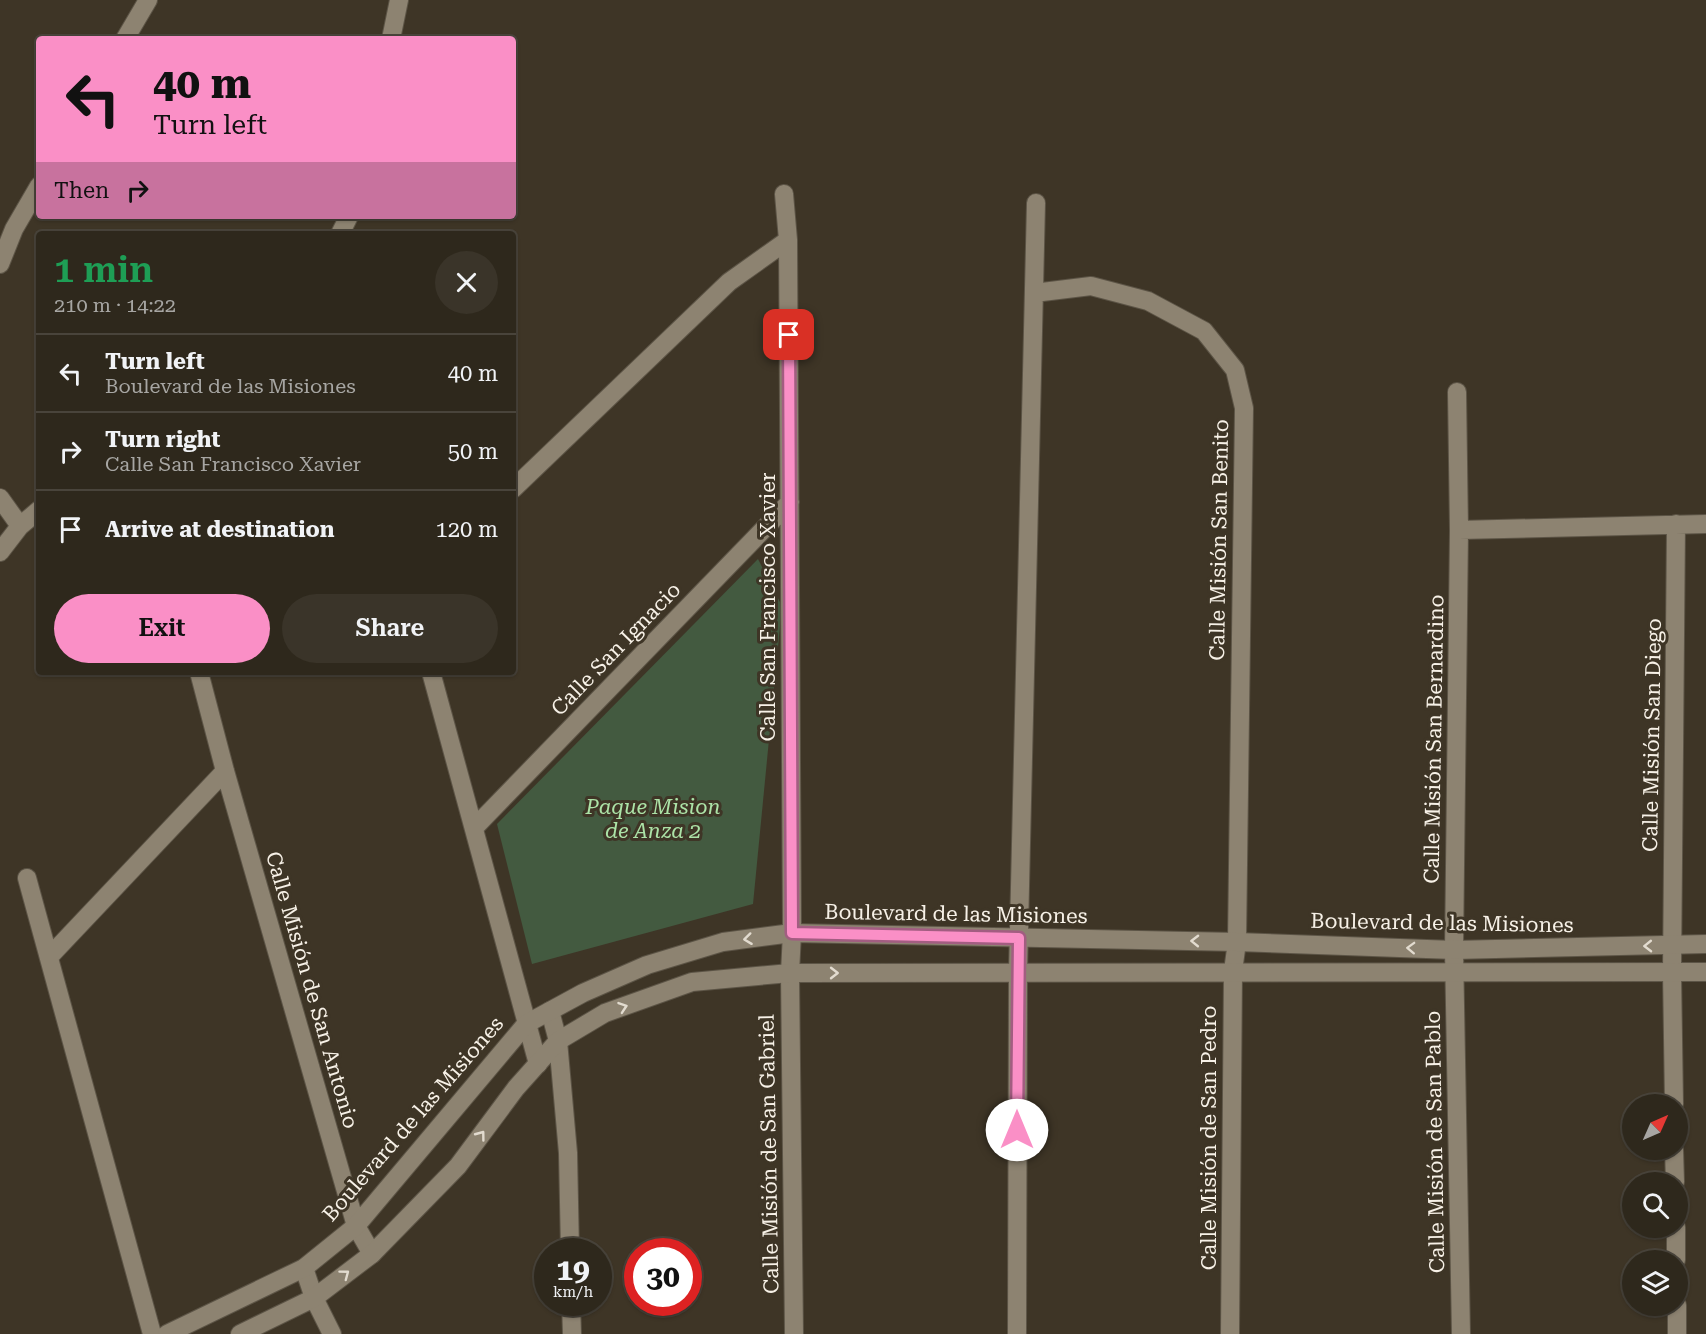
<!DOCTYPE html>
<html lang="en">
<head>
<meta charset="utf-8">
<style>
  body { margin:0; font-family:"Roboto Serif",serif; background:#3a3429; color:#f1f3f6; height:100vh; display:flex; flex-direction:column; font-size:22px; white-space:nowrap }
  * { box-sizing:border-box; margin:0 }
  p { font-size:20px; color:#a7a6a3 }
  .icon { flex:none; width:33px; height:33px; fill:none; stroke:currentColor; stroke-width:2; stroke-linecap:round; stroke-linejoin:round }
  .map { position:relative; flex:1; overflow:hidden }
  .panel { position:absolute; left:36px; top:231px; width:480px; height:444px; display:flex; flex-direction:column; background:#2e281c; border-radius:6px; box-shadow:0 2px 4px #0004,0 0 0 2px #49443b }
  .panel>* { flex:none }
  .hud { position:absolute; left:36px; top:36px; width:480px; height:183px; border-radius:6px; box-shadow:0 2px 4px #0004,0 0 0 2px #49443b; background:#fa8fc6; color:#111; overflow:hidden }
  .needle { width:39px; rotate:45deg }
  .fabs { position:absolute; left:1622px; top:1094px; display:grid; gap:12px }
  .fabs a { display:grid; place-items:center; width:66px; height:66px; border-radius:50%; background:#2e281c; box-shadow:0 2px 4px #0004,0 0 0 2px #49443b; font-size:30px }
  .speed { position:absolute; left:534px; top:1238px; display:flex; gap:12px; font-size:30px; font-weight:700; text-align:center }
  .speed>* { display:grid; place-content:center; width:78px; height:78px; border-radius:50%; background:#2e281c; box-shadow:0 2px 4px #0004,0 0 0 2px #49443b; line-height:1 }
  .speed small { font-size:15px; font-weight:400 }
  .speed .limit { border:9px solid #d22; background:#fff; color:#111 }
  .pin { position:absolute; display:grid; place-items:center; width:51px; height:51px; color:#fff; margin:-26px; border-radius:12px; box-shadow:0 3px 9px #0006 }
  .me { position:absolute; width:66px; margin:-33px; rotate:0deg; stroke-linejoin:round; filter:drop-shadow(0 0 4px #0008) }
  .turn { display:flex; align-items:center; gap:21px; height:126px; padding:0 18px; font-size:27px }
  .turn .icon { width:78px; height:78px; stroke-width:2.5 }
  .turn b { display:block; font-size:42px; line-height:51px }
  .then { display:flex; align-items:center; height:57px; padding:0 18px; background:#0003; gap:12px; font-size:22px }
  .round { display:grid; place-items:center; flex:none; width:63px; height:63px; border-radius:32px; background:#3a3429 }
  .summary { display:flex; align-items:center; justify-content:space-between; height:102px; padding:0 18px }
  h1 { font-size:36px; font-weight:600; line-height:45px; color:#1e9e55 }
  .cta { display:flex; gap:12px; margin-top:auto; padding:12px 18px }
  .cta a { flex:1; height:69px; border-radius:36px; background:#fa8fc6; color:#111; font-size:24px; font-weight:600; line-height:69px; text-align:center }
  .cta a+a { background:#3a3429; color:#f1f3f6 }
  ul { padding:0; list-style:none }
  li { display:flex; align-items:center; gap:18px; height:78px; padding:0 18px; border-top:2px solid #49443b }
  li div { flex:1 }
  li b { display:block; font-size:22px }
  li em { font-style:normal }
  .map>svg:first-child { display:block }
  .green { fill:#435a40 }
  .lines { fill:none; stroke-linecap:round; stroke-linejoin:round }
  .minor-casing { stroke:#5c5446; stroke-width:20 }
  .tertiary-casing { stroke:#5c5446; stroke-width:20 }
  .minor { stroke:#8d8371; stroke-width:18 }
  .tertiary { stroke:#8d8371; stroke-width:18 }
  .oneway { stroke:#e2dbcf }
  .route-casing { stroke:#a25d81; stroke-width:15 }
  .route { stroke:#fa8fc6; stroke-width:10 }
  .labels { text-anchor:middle; stroke-width:6; stroke-linejoin:round; paint-order:stroke }
  .street-label { font-size:21px; fill:#f7f1e7; stroke:#3e3526 }
  .park-label { font-size:21px; font-style:italic; fill:#ace3a7; stroke:#3e3526 }
</style>
</head>
<body>
<div class="map">
<svg width="1706" height="1334" viewBox="0 0 1706 1334">
  <rect width="100%" height="100%" fill="#3e3526"/>
  <path class="green" d="M758 559 782 606 753 904 532 964 497 824Z"/>
  <g class="lines">
    <g class="minor-casing">
      <path id="minor" d="M125 39 148 0
        M391 39 399 0
        M784 194 788 240 792 933 790 973 794 1334
        M340 234 349 216
        M0 264 14 229 39 186
        M1034 293 1091 286 1148 301 1204 331 1235 370 1244 408 1237 942 1233 971 1230 1334
        M1457 392 1459 530 1454 950 1461 1334
        M513 489 729 282 788 240
        M0 498 20 526
        M1459 530 1706 524
        M0 552 20 526 39 510
        M199 672 225 771 356 1226 372 1254
        M431 672 538 1064
        M474 828 790 502
        M27 878 152 1334
        M49 957 225 771
        M550 1011 558 1041 568 1153 570 1251
        M1674 1104 1672 972 1676 524
        M1674 1149 1675 1182
        M1676 1227V1260
        M304 1268 314 1298 332 1334
        M571 1302 572 1334
        M1677 1305V1334
        M1017 1334 1018 972 1036 203"/>
    </g>
    <g class="tertiary-casing">
      <path id="tertiary" d="M167 1334 304 1268 356 1226 526 1024 583 993 647 965 723 942 792 933 1237 942 1454 950 1706 944
        M240 1334 314 1298 372 1254 458 1166 516 1088 558 1041 605 1013 692 982 790 973 1706 972"/>
    </g>
    <use href="#minor" class="minor"/>
    <use href="#tertiary" class="tertiary"/>
  </g>
  <defs><path id="oneway-chevron" d="M-2-3.5L2.5 0L-2 3.5" fill="none" stroke-width="1.6" stroke-linecap="round" stroke-linejoin="round" transform="scale(1.5)"/></defs>
  <g class="oneway">
    <use href="#oneway-chevron" transform="translate(748 939) rotate(173)"/>
    <use href="#oneway-chevron" transform="translate(1195 941) rotate(-179)"/>
    <use href="#oneway-chevron" transform="translate(1648 946) rotate(179)"/>
    <use href="#oneway-chevron" transform="translate(1411 948) rotate(-178)"/>
    <use href="#oneway-chevron" transform="translate(834 973)"/>
    <use href="#oneway-chevron" transform="translate(623 1007) rotate(-19)"/>
    <use href="#oneway-chevron" transform="translate(481 1135) rotate(-53)"/>
    <use href="#oneway-chevron" transform="translate(345 1274) rotate(-37)"/>
  </g>
  <g class="lines">
    <g class="route-casing">
      <path id="route" d="M789 335 792 933 1019 938 1017 1130"/>
    </g>
    <use href="#route" class="route"/>
  </g>
  <g class="labels">
    <g class="street-label">
      <text transform="translate(1219 540) rotate(-89)" y="7">Calle Misión San Benito</text>
      <text transform="translate(768 607) rotate(-90)" y="7">Calle San Francisco Xavier</text>
      <text transform="translate(616 649) rotate(-46)" y="7">Calle San Ignacio</text>
      <text transform="translate(1652 735) rotate(-89)" y="7">Calle Misión San Diego</text>
      <text transform="translate(1434 739) rotate(-89)" y="7">Calle Misión San Bernardino</text>
      <text transform="translate(956 914) rotate(1)" y="7">Boulevard de las Misiones</text>
      <text transform="translate(1442 923) rotate(1)" y="7">Boulevard de las Misiones</text>
      <text transform="translate(312 990) rotate(74)" y="7">Calle Misión de San Antonio</text>
      <text transform="translate(413 1119) rotate(-49)" y="7">Boulevard de las Misiones</text>
      <text transform="translate(1209 1138) rotate(-90)" y="7">Calle Misión de San Pedro</text>
      <text transform="translate(1435 1142) rotate(-91)" y="7">Calle Misión de San Pablo</text>
      <text transform="translate(769 1154) rotate(-91)" y="7">Calle Misión de San Gabriel</text>
    </g>
    <g class="park-label">
      <text x="653" y="814">Paque Mision<tspan x="653" dy="24">de Anza 2</tspan></text>
    </g>
  </g>
</svg>
<div class="fabs">
<a><svg class="needle" viewBox="-14 -14 28 28"><path d="M0-13l5 13h-10z" fill="#e53935"/><path d="M0 13l5-13h-10z" fill="#a7a6a3"/></svg></a>
<a><svg class="icon" aria-label="search" viewBox="0 0 24 24"><circle cx="10" cy="10" r="6"/><path d="M15 15l6 6"/></svg></a>
<a><svg class="icon" aria-label="layers" viewBox="0 0 24 24"><path d="M12 4l9 5-9 5-9-5zM3 14l9 5 9-5"/></svg></a>
</div>
<div class="speed"><div>19<small>km/h</small></div><div class="limit">30</div></div>
<div class="pin" style="left:789px;top:335px;background:#d93025"><svg class="icon" aria-label="arrive" viewBox="0 0 24 24"><path d="M6 21V4h12l-3 4 3 4H6"/></svg></div>
<svg class="me" style="left:1017px;top:1130px" viewBox="-20 -20 40 40"><circle r="19" fill="#fff"/><path d="M0-13L10 11 0 6-10 11z" fill="#fa8fc6"/></svg>
<div class="hud">
<div class="turn"><svg class="icon" aria-label="left" viewBox="0 0 24 24"><path d="M17 20v-9H6M10 6l-5 5 5 5"/></svg><div><b>40 m</b>Turn left</div></div>
<div class="then">Then<svg class="icon" aria-label="right" viewBox="0 0 24 24"><path d="M7 20v-9h11M14 6l5 5-5 5"/></svg></div>
</div>
<section class="panel">
<div class="summary"><div><h1>1 min</h1><p>210 m · 14:22</p></div><a class="round"><svg class="icon" aria-label="close" viewBox="0 0 24 24"><path d="M6 6l12 12M18 6L6 18"/></svg></a></div>
<ul>
<li><svg class="icon" aria-label="left" viewBox="0 0 24 24"><path d="M17 20v-9H6M10 6l-5 5 5 5"/></svg><div><b>Turn left</b><p>Boulevard de las Misiones</p></div><em>40 m</em></li>
<li><svg class="icon" aria-label="right" viewBox="0 0 24 24"><path d="M7 20v-9h11M14 6l5 5-5 5"/></svg><div><b>Turn right</b><p>Calle San Francisco Xavier</p></div><em>50 m</em></li>
<li><svg class="icon" aria-label="arrive" viewBox="0 0 24 24"><path d="M6 21V4h12l-3 4 3 4H6"/></svg><div><b>Arrive at destination</b></div><em>120 m</em></li>
</ul>
<div class="cta"><a>Exit</a><a>Share</a></div>
</section>
</div>
</body>
</html>
